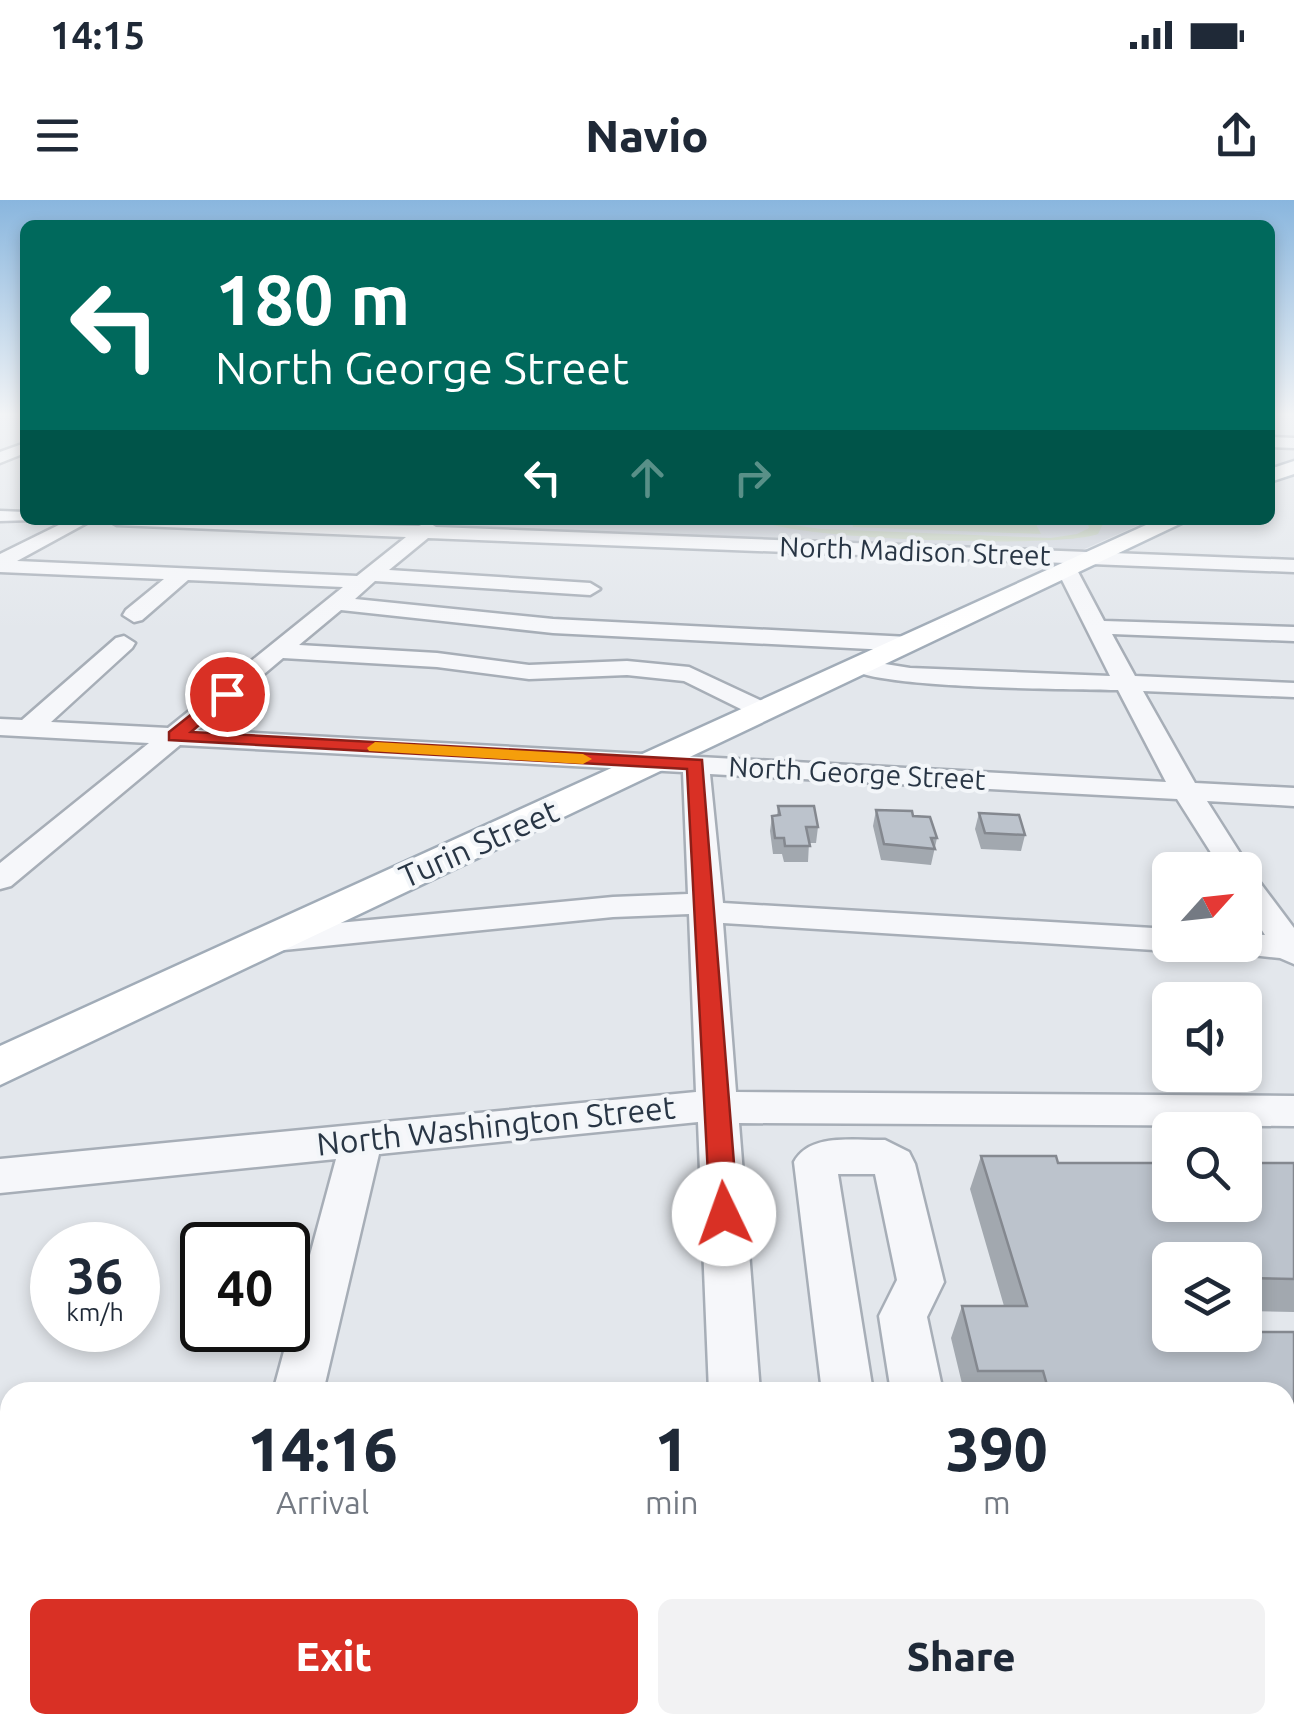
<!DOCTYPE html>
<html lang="en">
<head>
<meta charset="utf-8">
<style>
  body { margin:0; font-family:Ubuntu,sans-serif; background:#f2f2f3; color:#1f2937; height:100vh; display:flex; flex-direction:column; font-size:38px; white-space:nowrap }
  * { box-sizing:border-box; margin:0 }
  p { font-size:32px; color:#747a83 }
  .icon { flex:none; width:55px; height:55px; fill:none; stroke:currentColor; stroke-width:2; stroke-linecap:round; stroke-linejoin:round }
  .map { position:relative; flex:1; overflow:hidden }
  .side { position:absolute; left:0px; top:1182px; width:1295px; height:352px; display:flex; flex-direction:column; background:#fff; border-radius:30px 30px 0 0; box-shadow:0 5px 15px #0003 }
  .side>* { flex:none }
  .guide { position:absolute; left:20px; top:20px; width:1255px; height:305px; border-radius:15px; box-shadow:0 5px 15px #0003; background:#00695c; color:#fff; overflow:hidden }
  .needle { width:65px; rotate:63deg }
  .fabs { position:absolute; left:1152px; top:652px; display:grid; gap:20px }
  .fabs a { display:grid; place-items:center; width:110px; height:110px; border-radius:15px; background:#fff; box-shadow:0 5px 15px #0003; font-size:50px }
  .speed { position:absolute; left:30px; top:1022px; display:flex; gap:20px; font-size:50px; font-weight:700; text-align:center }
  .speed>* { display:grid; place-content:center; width:130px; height:130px; border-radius:50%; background:#fff; box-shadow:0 5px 15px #0003; line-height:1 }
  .speed small { font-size:25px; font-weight:400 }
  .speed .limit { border:5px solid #111; border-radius:15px; background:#fff; color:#111 }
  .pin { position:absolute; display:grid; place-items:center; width:85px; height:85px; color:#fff; margin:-42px; border:5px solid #fff; border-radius:50%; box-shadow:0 2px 10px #0007 }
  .me { position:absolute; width:110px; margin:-55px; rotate:357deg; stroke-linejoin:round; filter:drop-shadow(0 0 8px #0008) }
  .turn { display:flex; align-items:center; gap:35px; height:210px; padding:0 30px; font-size:45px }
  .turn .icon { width:130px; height:130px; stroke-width:2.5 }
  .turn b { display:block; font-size:70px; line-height:85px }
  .lanes { display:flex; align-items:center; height:95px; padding:0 30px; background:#0003; justify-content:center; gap:50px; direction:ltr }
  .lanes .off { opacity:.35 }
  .eta { display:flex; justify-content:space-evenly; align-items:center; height:170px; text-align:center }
  .eta b { font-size:60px; font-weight:800; line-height:70px }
  .action { display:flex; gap:20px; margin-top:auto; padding:20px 30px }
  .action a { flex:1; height:115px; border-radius:15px; background:#d93025; color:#fff; font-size:40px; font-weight:800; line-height:115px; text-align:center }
  .action a+a { background:#f2f2f3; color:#1f2937 }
  .status { display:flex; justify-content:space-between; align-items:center; height:70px; padding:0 50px; background:#fff; direction:ltr }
  .status svg { height:28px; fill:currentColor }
  header { display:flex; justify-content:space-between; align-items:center; height:130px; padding:0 30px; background:#fff; font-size:45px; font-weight:800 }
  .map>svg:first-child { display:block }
  .built { fill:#d1d6de }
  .green { fill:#cad6c3 }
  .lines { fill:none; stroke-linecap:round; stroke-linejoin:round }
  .minor-casing { stroke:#a7aeb7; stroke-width:5 }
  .major-casing { stroke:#a1acb8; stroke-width:5 }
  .minor { fill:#f6f7fa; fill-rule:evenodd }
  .major { fill:#fff; fill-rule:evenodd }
  .wall { fill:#a2a8af; fill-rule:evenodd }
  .building { fill:#bcc3cc; stroke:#84888f; stroke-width:2.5 }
  .route { fill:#d93025; stroke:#8d1f18; stroke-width:2.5 }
  .slow { fill:#f59e0b }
  .labels { text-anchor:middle; stroke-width:8; stroke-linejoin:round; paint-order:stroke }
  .far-street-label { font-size:28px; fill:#293645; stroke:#f3f6f9 }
  .street-label { font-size:32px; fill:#293645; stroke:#f3f6f9 }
</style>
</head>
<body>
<div class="status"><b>14:15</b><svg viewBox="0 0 49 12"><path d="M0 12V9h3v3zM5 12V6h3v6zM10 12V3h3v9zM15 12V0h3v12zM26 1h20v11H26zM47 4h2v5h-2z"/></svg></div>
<header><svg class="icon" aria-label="menu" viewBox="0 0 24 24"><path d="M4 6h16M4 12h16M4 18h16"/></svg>Navio<svg class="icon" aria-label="share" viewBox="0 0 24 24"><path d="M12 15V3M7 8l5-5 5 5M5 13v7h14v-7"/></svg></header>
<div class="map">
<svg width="1294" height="1533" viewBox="0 0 1294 1533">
  <rect width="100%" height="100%" fill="#e3e7ec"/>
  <path class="built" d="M454 320H1150L1080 351 446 327Z"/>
  <path class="green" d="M758 320 821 329 1051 338 1077 334 1089 328 1087 320H1100L1103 324 1098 334C1058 349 794 340 758 320Z
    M852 320H1034L1041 334 853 327Z"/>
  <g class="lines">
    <g class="minor-casing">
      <path id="minor" d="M1270 237 1294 238V248L1270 247Z
        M25 243V253L0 263V252Z
        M0 311 25 312V320H32L0 321Z
        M69 320H92L17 361 357 376 406 337 117 325 108 320 419 326 428 322 436 327 1294 360V372L428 338 389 370 590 383 600 389 590 395 375 381 355 399 553 419 909 437 920 444 909 451 553 433 341 410 299 445 437 453 529 465 627 461 689 467 775 507 779 512 766 520 757 517 684 481 627 475 529 479 437 467 283 458 198 530 1166 582 1118 490C1075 489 869 489 848 467L860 460 910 468 1110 476 1057 370 1067 364 1077 370 1104 421 1294 427V441L1112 434 1135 476 1294 483V497L1143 491 1195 583 1294 588V606L1207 601 1252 672 1294 728V764L1280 758 1233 753 1228 745H1245V734L1265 735 1245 704V670H1222L1177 599 710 574 723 703 1170 729V745H1184L1170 751 723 723 736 892 1294 896V926L739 923 760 1192H709L698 922 379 954 323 1192H273L336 959 0 993V959L696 892 689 714 613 717 264 752 252 749 247 741 252 733 264 730 613 697 688 694 683 572 180 545 11 686 0 689V663L149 543 0 535V519L22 520 116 438 124 436 135 443 132 448 51 522 168 528 343 387 188 380 142 420 134 422 123 415 126 410 164 379 0 372V354Z
        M885 940 909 952 915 964 944 1082 927 1117 943 1192H891L879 1116 897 1080 875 974H838L873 1192H822L794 962C810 932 855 941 885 940Z
        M10 1421V1481L0 1482V1422Z
        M723 1525H787L788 1533H724Z"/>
    </g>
    <g class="major-casing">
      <path id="major" d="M1294 261V274L1270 282V269Z
        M1157 320H1188L0 885V846Z"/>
    </g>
    <use href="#minor" class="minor"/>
    <use href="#major" class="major"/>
  </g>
  <path class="wall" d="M591 320H651L650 322Z
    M778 606 818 627 816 643H809L808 662H784L782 654H773L770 631 772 616H777Z
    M876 610 913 616 937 638 931 665 881 660 873 626Z
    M979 613 1025 635 1021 651 981 649 975 629Z
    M981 956 1058 963H1294V1112L1245 1111 1255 1132H1294V1415H1285V1192H964L951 1138 962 1106H1004L970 989ZM1170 1060H1245V1135Z"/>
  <path class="building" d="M778 606H814L818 627H806L810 646H785L784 638H775L772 616 780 615Z
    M876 610 912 611 913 616 930 617 937 638H931L935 649 884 644Z
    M979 613 1019 615 1025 635 985 633Z
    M981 956H1056L1058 963H1170V1005H1245V963H1294V1079L1245 1078V1060H1170V1135H1245V1110L1255 1132H1294V1207H1291L1294 1214V1389H1285V1192H1049L1043 1171H978L962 1106H1027Z"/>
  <linearGradient id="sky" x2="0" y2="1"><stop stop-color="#89b6de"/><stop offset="0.5" stop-color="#f2f4f6"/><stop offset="1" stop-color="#f2f4f6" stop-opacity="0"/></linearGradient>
  <rect width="1294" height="429" fill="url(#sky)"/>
  <path class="route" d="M222 490 235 494 191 532 702 560 738 1014 734 1022 724 1025 714 1022 710 1014 687 569 169 540V532Z"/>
  <path class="slow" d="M375 542 583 554 592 559 583 564 369 551 367 548Z"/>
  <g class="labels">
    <g class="far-street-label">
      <text transform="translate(915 351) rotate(2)" y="10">North Madison Street</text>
      <text transform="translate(857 573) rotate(3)" y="10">North George Street</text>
    </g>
    <g class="street-label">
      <text transform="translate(479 644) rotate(-24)" y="11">Turin Street</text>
      <text transform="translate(496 926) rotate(-6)" y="11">North Washington Street</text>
    </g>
  </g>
</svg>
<div class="fabs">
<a><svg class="needle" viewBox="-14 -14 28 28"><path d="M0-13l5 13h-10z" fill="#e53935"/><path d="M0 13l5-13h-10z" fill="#747a83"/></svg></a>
<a><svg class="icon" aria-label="sound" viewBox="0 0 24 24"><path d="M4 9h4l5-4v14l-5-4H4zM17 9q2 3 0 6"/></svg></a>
<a><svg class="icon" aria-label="search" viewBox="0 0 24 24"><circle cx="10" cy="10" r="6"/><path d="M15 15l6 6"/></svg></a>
<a><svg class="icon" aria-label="layers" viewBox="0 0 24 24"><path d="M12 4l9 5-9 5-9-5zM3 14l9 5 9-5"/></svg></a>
</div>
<div class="speed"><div>36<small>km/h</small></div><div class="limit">40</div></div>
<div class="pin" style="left:227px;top:494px;background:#d93025"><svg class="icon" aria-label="arrive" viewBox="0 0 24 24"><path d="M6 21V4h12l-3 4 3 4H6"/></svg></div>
<svg class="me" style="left:724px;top:1014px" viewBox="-20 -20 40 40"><circle r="19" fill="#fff"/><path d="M0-13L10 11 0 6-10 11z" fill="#d93025"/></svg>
<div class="guide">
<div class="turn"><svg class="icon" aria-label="left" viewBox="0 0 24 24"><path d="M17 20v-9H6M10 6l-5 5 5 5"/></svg><div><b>180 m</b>North George Street</div></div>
<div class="lanes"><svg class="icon" aria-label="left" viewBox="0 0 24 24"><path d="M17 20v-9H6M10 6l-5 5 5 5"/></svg><svg class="icon off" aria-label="ahead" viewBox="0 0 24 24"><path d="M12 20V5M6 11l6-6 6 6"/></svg><svg class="icon off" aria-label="right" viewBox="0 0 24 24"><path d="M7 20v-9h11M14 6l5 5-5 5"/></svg></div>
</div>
<section class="side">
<div class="eta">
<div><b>14:16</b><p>Arrival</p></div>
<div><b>1</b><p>min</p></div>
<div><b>390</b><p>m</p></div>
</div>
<div class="action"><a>Exit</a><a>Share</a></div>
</section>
</div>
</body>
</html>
